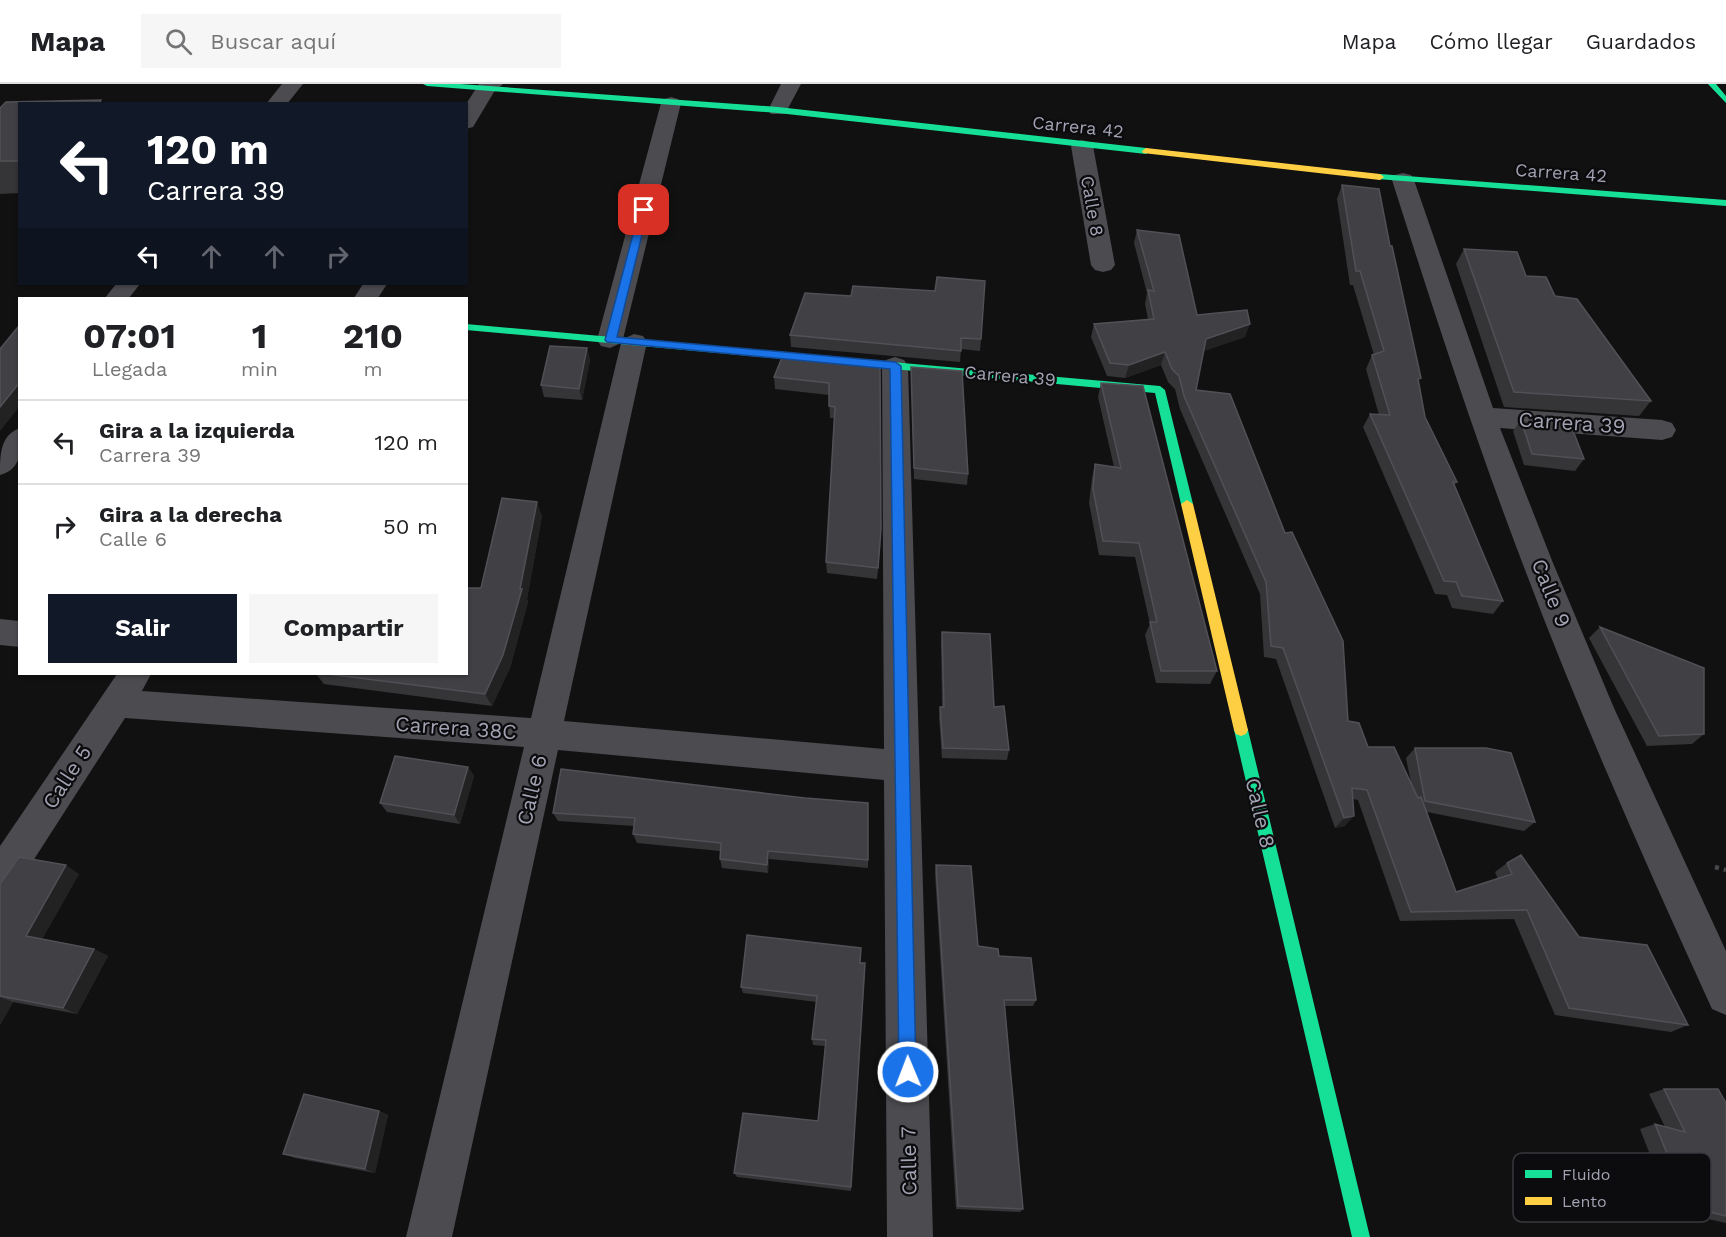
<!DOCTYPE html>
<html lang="es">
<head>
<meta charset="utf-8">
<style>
  body { margin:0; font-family:"Work Sans",sans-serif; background:#f6f6f6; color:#202124; height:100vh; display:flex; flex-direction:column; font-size:22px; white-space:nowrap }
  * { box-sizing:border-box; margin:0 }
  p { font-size:20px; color:#757577 }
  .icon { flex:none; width:33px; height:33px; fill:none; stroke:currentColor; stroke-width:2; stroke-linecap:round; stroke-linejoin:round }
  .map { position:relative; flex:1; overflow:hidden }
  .panel { position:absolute; left:18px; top:213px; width:450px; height:378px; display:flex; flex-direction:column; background:#fff; border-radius:0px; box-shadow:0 2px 4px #0004 }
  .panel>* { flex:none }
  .banner { position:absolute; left:18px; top:18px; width:450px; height:183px; border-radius:0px; box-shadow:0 2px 4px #0004; background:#111827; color:#fff; overflow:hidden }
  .pin { position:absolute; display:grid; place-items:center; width:51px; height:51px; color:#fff; margin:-26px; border-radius:12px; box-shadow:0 3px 9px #0006 }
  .me { position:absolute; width:66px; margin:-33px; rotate:359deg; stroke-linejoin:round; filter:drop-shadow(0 0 4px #0008) }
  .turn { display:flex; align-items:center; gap:21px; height:126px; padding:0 30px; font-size:27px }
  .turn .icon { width:78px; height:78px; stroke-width:2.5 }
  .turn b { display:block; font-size:42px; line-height:51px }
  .lanes { display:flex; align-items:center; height:57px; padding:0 30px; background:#0003; justify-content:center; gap:30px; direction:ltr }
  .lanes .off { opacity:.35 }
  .eta { display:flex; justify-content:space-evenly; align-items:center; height:102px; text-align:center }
  .eta b { font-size:36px; font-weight:700; line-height:42px }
  .action { display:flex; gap:12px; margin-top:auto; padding:12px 30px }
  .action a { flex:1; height:69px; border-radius:0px; background:#111827; color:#fff; font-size:24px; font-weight:700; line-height:69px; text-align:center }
  .action a+a { background:#f6f6f6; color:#202124 }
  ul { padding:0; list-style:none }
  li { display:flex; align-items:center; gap:18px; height:84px; padding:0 30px; border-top:2px solid #e0e0e0 }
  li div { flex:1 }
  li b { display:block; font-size:22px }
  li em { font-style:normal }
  header { display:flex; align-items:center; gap:36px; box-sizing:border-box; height:84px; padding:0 30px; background:#fff; border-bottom:2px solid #e0e0e0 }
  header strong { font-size:28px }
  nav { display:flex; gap:33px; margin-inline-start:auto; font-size:21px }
  .search { width:420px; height:54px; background:#f6f6f6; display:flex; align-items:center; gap:15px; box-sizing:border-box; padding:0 21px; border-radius:0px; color:#757577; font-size:22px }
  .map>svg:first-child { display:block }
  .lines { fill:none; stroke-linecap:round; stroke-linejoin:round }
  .path { stroke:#47474c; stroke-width:4.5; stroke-dasharray:4 5; stroke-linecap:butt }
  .street { fill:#4b4b50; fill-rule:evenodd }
  .fast { fill:#16e098; fill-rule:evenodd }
  .slow { fill:#ffcf43; fill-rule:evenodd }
  .wall { fill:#353538 }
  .shaded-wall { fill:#222223 }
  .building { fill:#414145; stroke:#505056; stroke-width:1.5 }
  .route { fill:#1a73e8; stroke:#114b97; stroke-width:1.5 }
  .labels { text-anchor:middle; stroke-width:4.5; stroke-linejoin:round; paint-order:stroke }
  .far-street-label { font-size:18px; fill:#a1a2b2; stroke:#0c0b0d }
  .street-label { font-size:21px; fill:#a1a2b2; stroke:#0c0b0d }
  .key { fill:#0c0b0d; stroke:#39383f; stroke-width:1.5 }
  .key-label { font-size:16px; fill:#a1a2b2 }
</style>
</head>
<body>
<header>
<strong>Mapa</strong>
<div class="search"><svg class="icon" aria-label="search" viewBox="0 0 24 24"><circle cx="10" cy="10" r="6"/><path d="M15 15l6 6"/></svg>Buscar aquí</div>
<nav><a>Mapa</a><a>Cómo llegar</a><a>Guardados</a></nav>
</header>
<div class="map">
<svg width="1726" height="1153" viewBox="0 0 1726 1153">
  <rect width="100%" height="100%" fill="#111"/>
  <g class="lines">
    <path class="path" d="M1715 783 1726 786"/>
    <path class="street" d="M282 0H303L287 20H266Z
      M479 0H503L494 8 473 43 466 45V20Z
      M781 0H801L785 30H771L768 26Z
      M671 13 678 15 681 19 623 255 634 250 643 252 647 258 564 637 884 665 882 282 886 276 895 273 904 276 908 282 933 1153H887L884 696 558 666 452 1153H406L524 663 125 634 13 808 0 813V762L117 590H151L142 607 531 634 621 259 610 264 601 262 597 256 661 19 664 15Z
      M1082 56 1089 58 1093 62 1115 181 1111 186 1103 188 1095 186 1091 181 1071 62 1075 58Z
      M1403 89 1411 91 1414 96 1493 324 1662 336 1672 339 1676 346 1672 353 1662 356 1500 344 1553 479 1614 624 1726 867V931L1712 925C1645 778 1579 630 1522 478 1474 352 1433 225 1392 96L1395 91Z
      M116 200H140L129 214H105Z
      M363 200H387L378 214H354Z
      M20 344C20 365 24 384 0 391 0 371 0 351 20 344Z
      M0 535 20 537V563L0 561Z"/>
    <path class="fast" d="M423 0H460L778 23 1146 64 1150 67 1146 70 778 29 427 2Z
      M1708 0H1716L1726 12V19Z
      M1380 90 1726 116V122L1377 95 1376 93Z
      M466 240 1160 302 1165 306 1193 420 1187 424 1181 420 1155 309 466 246Z
      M1241 640 1246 642 1248 646 1370 1153H1352L1234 646 1236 642Z"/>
    <path class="slow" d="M1146 64 1380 90 1384 93 1380 96 1143 69 1142 67Z
      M1187 416 1193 420 1248 646 1246 650 1241 652 1236 650 1234 646 1181 420Z"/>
  </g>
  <path class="wall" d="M20 20V109L0 110V24Z
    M1342 101 1390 162 1425 333 1457 398 1454 401 1503 517 1493 530 1452 524 1447 511 1435 510 1363 343 1370 330 1379 331 1366 285 1372 271H1374L1353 201H1350L1337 115Z
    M1137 146 1197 231 1245 253 1203 267 1196 306 1348 637 1368 663 1411 699 1406 674 1415 664 1535 738 1524 747 1427 728 1456 808 1498 795 1495 788 1507 779 1579 853 1688 941 1671 948 1555 931 1514 835 1400 837 1358 716 1353 715 1345 742 1335 744 1276 575 1264 573 1260 510 1180 325 1175 305 1168 298 1161 281 1125 294 1107 292 1091 253 1094 240 1148 235 1145 220 1147 209 1134 159Z
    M1464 165 1526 192 1555 212 1651 317 1639 332 1504 323 1456 180Z
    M805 209 981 255 980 267 961 265 960 278 791 263 790 251Z
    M587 264 590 276 582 316 544 313 541 301Z
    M880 280 881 456 877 495 827 489 826 478 834 334H830L829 311 775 305 774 293Z
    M911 283 968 390 967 401 914 395 911 294Z
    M1101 299 1217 587 1210 600 1156 599 1145 551 1150 540 1135 473 1099 471 1089 419 1092 394 1095 380 1114 383 1098 313Z
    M1521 336 1584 375 1575 387 1524 381 1513 347Z
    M542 432 527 515 528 518 510 584 492 622 324 600 316 590H466L481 504Z
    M1600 543 1704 650 1692 660 1647 662 1589 554Z
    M942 548 994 623 1009 666 1007 676 942 674 939 633 940 623H942L941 558Z
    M468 683 474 692 460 740 387 728 380 719Z
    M805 714 868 719V784L769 775 768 789 722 784 720 775V767L637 759 633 750 634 742 558 737 553 729Z
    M936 781 978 862 999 872 1036 916 1033 922H1005L1023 1125 1020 1128 956 1125 935 790Z
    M79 790 42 855 94 865 108 872 77 930 13 918 0 941V800Z
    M861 879 865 886 851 1107 737 1093 734 1089 818 1037 825 962 813 961 812 955 817 918 743 909 741 903Z
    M1664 1005 1726 1019V1139L1672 1127 1640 1045 1655 1040 1665 1043 1649 1010Z
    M379 1027 388 1031 375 1089 295 1074 283 1070Z"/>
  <path class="shaded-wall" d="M1250 240 1245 253 1202 268 1206 255Z
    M587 264 590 276 582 316 579 305Z
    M1165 268 1161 281 1125 294 1129 281Z
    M20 298V322L0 347V323Z
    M537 418 542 432 527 515 528 518 510 584 492 622 485 610 520 505Z
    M881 445V456L877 495 878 484Z
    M468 683 474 692 460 740 454 731Z
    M1354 732 1345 742 1335 744 1344 734Z
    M768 767 769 775 768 789 767 781Z
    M66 781 79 790 40 859 26 852Z
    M94 865 108 872 77 930 63 924Z
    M0 913 13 918 0 941Z
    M379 1027 388 1031 375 1089 365 1085Z"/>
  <path class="building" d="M101 16 99 20H20V77H0V24L6 18Z
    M1342 101 1379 105 1390 162H1392L1421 294 1418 295 1425 333 1457 398H1453L1503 517 1462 512 1456 498 1444 497 1370 330 1390 331 1372 271 1384 267 1360 187H1356Z
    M1137 146 1179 151 1197 231 1247 226 1250 240 1206 255 1196 306 1230 310 1285 449 1292 448 1343 557 1348 637 1359 639 1368 663H1394L1418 714 1421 713 1456 808 1512 790 1507 779 1521 771 1579 853 1647 861 1688 941 1569 924 1527 826 1411 828 1367 706 1352 704 1354 732 1344 734 1283 564 1271 562 1266 498 1184 312 1179 292 1172 285 1165 268 1129 281 1110 279 1094 240 1154 235 1148 206 1154 207Z
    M1464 165 1517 168 1526 192 1546 193 1555 212 1577 215 1651 317 1514 308Z
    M937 193 985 197 981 255 961 254V267L790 251 805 209 851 212 853 202 935 207Z
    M18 243H20V298L0 323V265Z
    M550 262 587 264 579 305 541 301Z
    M783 271 880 280 881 445 878 484 826 478 835 323 829 322V299L774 293Z
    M911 283 962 287 968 390 914 384Z
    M1101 299 1143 302 1217 587H1161L1150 538H1157L1139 459 1103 457 1093 405 1095 380 1121 384Z
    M1521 336 1570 339 1584 375 1532 370Z
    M502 414 537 418 520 505H522L503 571 485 610 327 590H466V504H481Z
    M1600 543 1704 584V650L1659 652Z
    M942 548 990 550 994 623 1004 622 1009 666 943 664 940 623H944Z
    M1415 664H1486L1511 669 1535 738 1425 717Z
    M395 672 468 683 454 731 380 719Z
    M561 685 805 714 868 719V776L768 767 767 781 720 775 721 759 633 750 635 734 553 729Z
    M19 773 66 781 26 852 94 865 63 924 0 912V800Z
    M936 781 971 782 978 862 998 865 999 872 1031 874 1036 916H1004L1023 1125 958 1122Z
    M747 851 861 864 860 879H865L851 1103 734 1089 743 1029 818 1037 826 956 812 955 817 912 741 903Z
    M1664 1005H1718L1726 1019V1132L1689 1123 1655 1040 1685 1048Z
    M304 1010 379 1027 365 1085 283 1070Z"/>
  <path class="route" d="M640 124 648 126 617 253 895 278 901 282 916 988 914 994 908 997 901 994 899 988 890 285 607 258 605 256Z"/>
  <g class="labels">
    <g class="far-street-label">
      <text transform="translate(1078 43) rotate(6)" y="6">Carrera 42</text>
      <text transform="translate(1561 89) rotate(4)" y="6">Carrera 42</text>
      <text transform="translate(1092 122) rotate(80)" y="6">Calle 8</text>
      <text transform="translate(1010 292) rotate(5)" y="6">Carrera 39</text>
    </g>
    <g class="street-label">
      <text transform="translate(1572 339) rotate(4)" y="7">Carrera 39</text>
      <text transform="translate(1551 509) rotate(68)" y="7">Calle 9</text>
      <text transform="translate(456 644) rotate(4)" y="7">Carrera 38C</text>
      <text transform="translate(67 693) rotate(-57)" y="7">Calle 5</text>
      <text transform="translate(532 706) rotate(-77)" y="7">Calle 6</text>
      <text transform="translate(1260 729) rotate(77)" y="7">Calle 8</text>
      <text transform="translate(909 1077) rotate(-91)" y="7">Calle 7</text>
    </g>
  </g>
  <rect x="1513" y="1069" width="198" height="69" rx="9" class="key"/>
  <rect x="1525" y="1086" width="27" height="8" fill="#16e098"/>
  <rect x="1525" y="1113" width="27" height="8" fill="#ffcf43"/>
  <g class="key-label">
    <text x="1562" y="1096">Fluido</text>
    <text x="1562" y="1123">Lento</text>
  </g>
</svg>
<div class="pin" style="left:644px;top:126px;background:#d93025"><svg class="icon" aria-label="arrive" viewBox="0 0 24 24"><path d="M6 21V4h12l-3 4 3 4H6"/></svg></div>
<svg class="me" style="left:908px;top:988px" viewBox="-20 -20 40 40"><circle r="17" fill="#1a73e8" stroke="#fff" stroke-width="3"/><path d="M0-11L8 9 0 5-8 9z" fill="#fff"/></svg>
<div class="banner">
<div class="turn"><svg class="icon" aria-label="left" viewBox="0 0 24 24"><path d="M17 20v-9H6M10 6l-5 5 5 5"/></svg><div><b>120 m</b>Carrera 39</div></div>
<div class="lanes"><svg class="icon" aria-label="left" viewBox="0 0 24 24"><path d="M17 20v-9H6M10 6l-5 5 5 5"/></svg><svg class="icon off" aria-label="ahead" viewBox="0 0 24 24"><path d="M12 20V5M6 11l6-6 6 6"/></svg><svg class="icon off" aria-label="ahead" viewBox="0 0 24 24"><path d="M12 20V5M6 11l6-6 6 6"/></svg><svg class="icon off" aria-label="right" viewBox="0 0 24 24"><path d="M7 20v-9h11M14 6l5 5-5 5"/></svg></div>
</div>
<section class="panel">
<div class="eta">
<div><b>07:01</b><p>Llegada</p></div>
<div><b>1</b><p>min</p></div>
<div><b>210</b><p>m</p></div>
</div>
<ul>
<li><svg class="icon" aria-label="left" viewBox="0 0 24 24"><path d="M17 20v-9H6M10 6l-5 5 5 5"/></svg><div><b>Gira a la izquierda</b><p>Carrera 39</p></div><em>120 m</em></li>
<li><svg class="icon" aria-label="right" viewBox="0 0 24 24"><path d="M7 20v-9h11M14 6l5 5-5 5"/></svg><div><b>Gira a la derecha</b><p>Calle 6</p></div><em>50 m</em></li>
</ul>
<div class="action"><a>Salir</a><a>Compartir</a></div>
</section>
</div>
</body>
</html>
